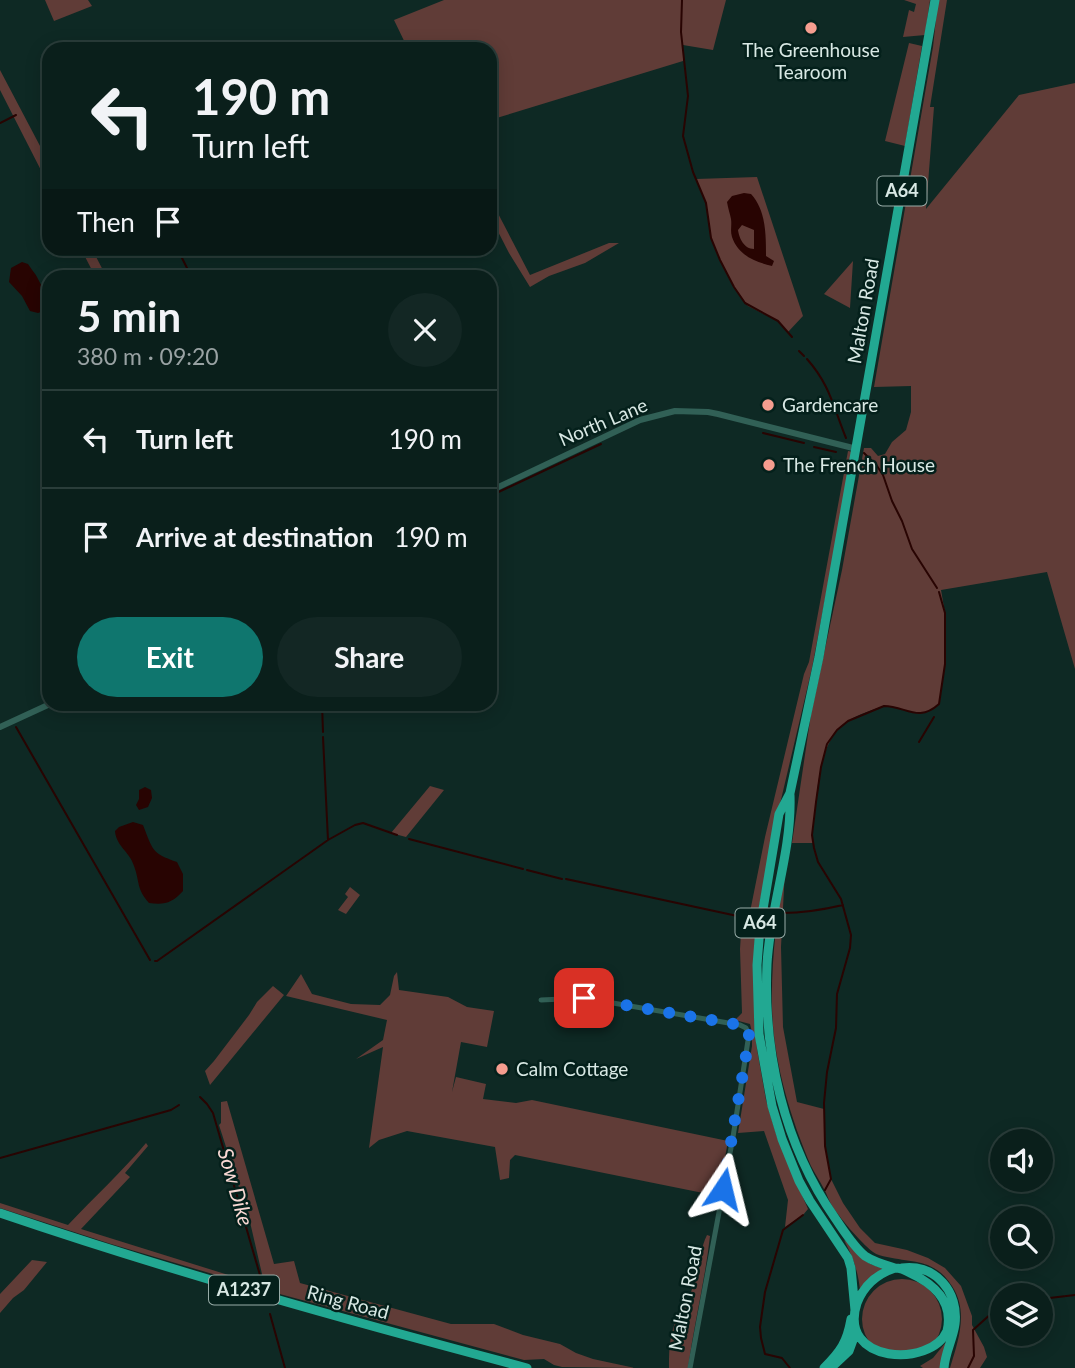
<!DOCTYPE html>
<html lang="en">
<head>
<meta charset="utf-8">
<style>
  body { margin:0; font-family:Lato,sans-serif; background:#132724; color:#f1f3f6; height:100vh; display:flex; flex-direction:column; font-size:26px; white-space:nowrap }
  * { box-sizing:border-box; margin:0 }
  p { font-size:23px; color:#99a2a3 }
  .icon { flex:none; width:38px; height:38px; fill:none; stroke:currentColor; stroke-width:2; stroke-linecap:round; stroke-linejoin:round }
  .map { position:relative; flex:1; overflow:hidden }
  .drawer { position:absolute; left:42px; top:270px; width:455px; height:441px; display:flex; flex-direction:column; background:#0a1f1b; border-radius:21px; box-shadow:0 4px 18px #0003,0 0 0 2px #2a3d3a }
  .drawer>* { flex:none }
  .banner { position:absolute; left:42px; top:42px; width:455px; height:214px; border-radius:21px; box-shadow:0 4px 18px #0003,0 0 0 2px #2a3d3a; background:#0a1f1b; color:#f1f3f6; overflow:hidden }
  .controls { position:absolute; left:990px; top:1129px; display:grid; gap:14px }
  .controls a { display:grid; place-items:center; width:63px; height:63px; border-radius:50%; background:#0a1f1b; box-shadow:0 4px 18px #0003,0 0 0 2px #2a3d3a; font-size:35px }
  .pin { position:absolute; display:grid; place-items:center; width:60px; height:60px; color:#fff; margin:-30px; border-radius:14px; box-shadow:0 4px 10px #0006 }
  .me { position:absolute; width:77px; margin:-38px; rotate:10deg; stroke-linejoin:round; filter:drop-shadow(0 0 5px #0008) }
  .turn { display:flex; align-items:center; gap:24px; height:147px; padding:0 35px; font-size:32px }
  .turn .icon { width:91px; height:91px; stroke-width:2.5 }
  .turn b { display:block; font-size:49px; line-height:60px }
  .then { display:flex; align-items:center; height:66px; padding:0 35px; background:#0003; gap:14px; font-size:26px }
  .round { display:grid; place-items:center; flex:none; width:74px; height:74px; border-radius:37px; background:#132724 }
  .head { display:flex; align-items:center; justify-content:space-between; height:119px; padding:0 35px }
  h1 { font-size:42px; font-weight:700; line-height:52px }
  .button { display:flex; gap:14px; margin-top:auto; padding:14px 35px }
  .button a { flex:1; height:80px; border-radius:42px; background:#0f766e; color:#fff; font-size:28px; font-weight:700; line-height:80px; text-align:center }
  .button a+a { background:#132724; color:#f1f3f6 }
  ul { padding:0; list-style:none }
  li { display:flex; align-items:center; gap:21px; height:98px; padding:0 35px; border-top:2px solid #2a3d3a }
  li div { flex:1 }
  li b { display:block; font-size:26px }
  li em { font-style:normal }
  .map>svg:first-child { display:block }
  .green { fill:#603c37 }
  .water { fill:#280402; fill-rule:evenodd }
  .lines { fill:none; stroke-linecap:round; stroke-linejoin:round }
  .stream { stroke:#280402; stroke-width:2 }
  .minor { stroke:#316056; stroke-width:5 }
  .tertiary { stroke:#316056; stroke-width:6 }
  .trunk { stroke:#22a892; stroke-width:9 }
  .route { stroke:#1a73e8; stroke-width:12; stroke-dasharray:0 21.6 }
  .poi-dot { fill:#f59d8f; stroke:#04201b; stroke-width:2.5 }
  .labels { text-anchor:middle; stroke-width:5; stroke-linejoin:round; paint-order:stroke }
  .shield { fill:#04201b; stroke:#98aca8; stroke-width:2 }
  .shield-label { font-size:18px; font-weight:bold; fill:#d8e8e4 }
  .poi-label { font-size:19px; fill:#d8e8e4; stroke:#04201b; text-anchor:start }
  .street-label { font-size:19px; fill:#d8e8e4; stroke:#04201b }
  .water-label { font-size:21px; font-style:italic; fill:#f9d9d4; stroke:#04201b }
</style>
</head>
<body>
<div class="map">
<svg width="1075" height="1368" viewBox="0 0 1075 1368">
  <rect width="100%" height="100%" fill="#0e2924"/>
  <path class="green" d="M45 0H88L92 6 54 21Z
    M444 0H726L713 50 683 45V61L490 120V49H408L394 20Z
    M904 0H930L925 35 903 37 909 10 914 12 916 4Z
    M938 0H947L930 107H934L926 209 1019 95 1075 83V669L1047 572 941 590 945 613V664L939 704C918 723 906 706 884 706 872 710 859 714 848 721 815 741 818 800 812 835L813 843H792L811 714 842 570 864 448H871L878 456 885 454 892 442 906 430 911 412V386L874 387 933 47Z
    M909 43 922 46 905 146 885 141Z
    M0 70 49 163V186L0 90Z
    M757 177 803 316 788 332 778 321 748 306 734 287 720 260 711 238 706 203 696 179Z
    M490 198 530 275 609 243H619L585 263 549 276 530 287 509 253 490 216Z
    M81 249H92L106 276H95Z
    M853 261 850 308 824 294Z
    M848 451 853 452 812 668 772 838 756 924 754 960V1016L757 1049 766 1100 777 1137 808 1209 803 1215 785 1227 788 1200 764 1131 738 1133 752 1046V1032L750 1024 735 1020 742 1013 740 949 742 917V913L750 912 765 837 804 674 809 662Z
    M430 786 444 790 406 837 391 833Z
    M785 869 781 947 783 1027 797 1102 824 1109 825 1146 831 1179 843 1203 860 1228 875 1243 907 1250 928 1258 945 1268 961 1286 972 1316V1325L984 1347 987 1357 980 1368H950C958 1341 969 1312 952 1286 935 1259 914 1263 887 1257 882 1256 877 1255 873 1252 860 1242 839 1217 831 1204 828 1199 827 1194 824 1189 820 1181 815 1174 811 1166 790 1117 773 1060 772 1007 771 960 777 915 785 869Z
    M350 887 360 895 346 914 338 910 348 897 345 894Z
    M397 972 399 990 448 997 467 1007 494 1011 487 1047 461 1042 452 1092 456 1077 486 1084 483 1099 516 1103 532 1100 728 1141 718 1196 515 1155 510 1160 509 1178 500 1180 495 1147 407 1131 379 1140 369 1148 383 1047 356 1059 383 1040 387 1020 286 996 301 974 312 994 351 1004 380 1005 390 995 394 976Z
    M273 986 284 995 210 1085 205 1071 214 1061 249 1015 257 1002Z
    M227 1101 274 1264 294 1261 300 1283 451 1324H494L523 1335 560 1344 576 1353 593 1359 635 1368 562 1367 554 1365 544 1359 524 1360 276 1293 265 1287 250 1222 219 1125 221 1123V1102Z
    M146 1143 148 1146 125 1173 130 1177 81 1229 254 1283 250 1285 111 1244 0 1208V1203L68 1225C94 1197 122 1172 146 1143Z
    M707 1235 710 1236C705 1281 694 1324 688 1368H669C669 1355 669 1342 673 1329 677 1313 689 1300 694 1284 700 1268 699 1251 707 1235Z
    M844 1240C852 1245 855 1252 861 1257 868 1264 875 1266 883 1268L860 1290C858 1271 853 1257 844 1240Z
    M32 1260 47 1262 24 1290 13 1298 0 1313V1294Z
    M862 1319a40 40 0 1 1 80 0a40 40 0 1 1-80 0Z
    M946 1342 941 1368H923L920 1366 933 1358Z"/>
  <path class="water" d="M744 193 751 194C766 210 766 235 766 256L774 261 772 266C755 262 738 255 732 237 730 231 732 225 731 219 730 214 728 208 727 202L732 196ZM742 225 754 230V249C744 249 739 238 738 230Z
    M22 262 28 264C31 269 35 273 37 277 41 285 43 289 49 296V307L47 310 38 313 30 311 22 296 9 282 11 268Z
    M145 787 151 790 152 798 148 807 139 810 136 805 139 799V790Z
    M133 822 143 825C153 850 151 853 177 862L183 874V891C172 903 165 905 149 903 136 888 140 882 134 866 130 852 116 846 115 831L119 827Z"/>
  <g class="lines">
    <path class="stream" d="M682 0 681 32 688 96 683 136 693 172 706 203 711 238 720 260 734 287 745 303 778 321 792 337
      M43 106 49 103
      M0 123 16 115
      M177 248 191 276
      M799 351 804 356
      M807 359C830 385 833 406 846 438
      M763 433 804 443
      M814 447 836 452
      M864 453 877 466 883 475 892 501 902 521 912 549 937 588
      M490 496 601 444
      M322 704 323 732
      M16 727 150 960
      M323 737 328 840
      M919 742 934 717
      M409 839 523 869
      M527 870 562 879
      M566 879 742 917
      M782 913C804 913 822 910 843 905
      M748 918H751
      M155 961H157L328 840 355 825 363 823 397 835
      M200 1097 207 1104 213 1113 262 1282
      M0 1158 171 1110 179 1105
      M825 1190 831 1179 825 1146 824 1103 827 1072 836 1028 837 994 850 948 851 935 841 899 818 862 814 848 812 835 816 802 821 767 827 744 837 730 848 721 884 706C906 706 918 723 939 704L945 664V613L939 592
      M1041 1299 1075 1295
      M270 1314 285 1368
      M790 1368 782 1358 765 1354 761 1338 760 1327 765 1292 783 1230 803 1215
      M968 1368 974 1356 973 1330 993 1312 1003 1298"/>
    <path class="minor" d="M541 1000 584 998 740 1025 746 1028 749 1034 733 1137 690 1368"/>
    <path class="tertiary" d="M490 491 640 420 675 411 708 412 718 414 857 449
      M0 727 50 704"/>
    <path class="trunk" d="M790 795C792 852 770 907 767 964 763 1053 784 1145 835 1218 844 1231 853 1246 865 1256 874 1262 885 1265 895 1268
      M0 1213C173 1272 350 1321 527 1368
      M895 1268C901 1268 905 1270 910 1273 934 1284 954 1302 947 1331 931 1368 837 1364 857 1303 864 1285 877 1274 895 1268Z
      M902 1268C936 1264 959 1292 955 1324 953 1339 945 1353 944 1368
      M855 1310 851 1268 848 1258 810 1201 799 1181 782 1139 772 1106 759 1034 757 965 760 927 779 814 790 793 819 657 935 0
      M834 1365 849 1351 856 1332
      M824 1368C841 1351 847 1342 851 1319"/>
  </g>
  <g class="lines">
    <path class="route" d="M584 998 740 1025 746 1028 749 1034 748 1044 723 1189"/>
  </g>
  <g class="poi-dot">
    <circle cx="811" cy="28" r="7"/>
    <circle cx="768" cy="405" r="7"/>
    <circle cx="769" cy="465" r="7"/>
    <circle cx="502" cy="1069" r="7"/>
  </g>
  <g class="labels">
    <g class="shield">
      <rect x="877.5" y="176.5" width="49" height="29" rx="5"/>
      <rect x="735.5" y="908.5" width="49" height="29" rx="5"/>
      <rect x="209" y="1275.5" width="70" height="29" rx="5"/>
    </g>
    <g class="shield-label">
      <text x="902" y="197">A64</text>
      <text x="760" y="929">A64</text>
      <text x="244" y="1296">A1237</text>
    </g>
    <g class="poi-label">
      <text x="811" y="57" text-anchor="middle">The Greenhouse<tspan x="811" dy="22">Tearoom</tspan></text>
      <text x="782" y="412">Gardencare</text>
      <text x="783" y="472">The French House</text>
      <text x="516" y="1076">Calm Cottage</text>
    </g>
    <g class="street-label">
      <text transform="translate(863 311) rotate(-80)" y="7">Malton Road</text>
      <text transform="translate(603 422) rotate(-23)" y="7">North Lane</text>
      <text transform="translate(685 1298) rotate(-79)" y="7">Malton Road</text>
      <text transform="translate(348 1302) rotate(15)" y="7">Ring Road</text>
    </g>
    <g class="water-label">
      <text transform="translate(235 1187) rotate(74)" y="7">Sow Dike</text>
    </g>
  </g>
</svg>
<div class="controls">
<a><svg class="icon" aria-label="sound" viewBox="0 0 24 24"><path d="M4 9h4l5-4v14l-5-4H4zM17 9q2 3 0 6"/></svg></a>
<a><svg class="icon" aria-label="search" viewBox="0 0 24 24"><circle cx="10" cy="10" r="6"/><path d="M15 15l6 6"/></svg></a>
<a><svg class="icon" aria-label="layers" viewBox="0 0 24 24"><path d="M12 4l9 5-9 5-9-5zM3 14l9 5 9-5"/></svg></a>
</div>
<div class="pin" style="left:584px;top:998px;background:#d93025"><svg class="icon" aria-label="arrive" viewBox="0 0 24 24"><path d="M6 21V4h12l-3 4 3 4H6"/></svg></div>
<svg class="me" style="left:723px;top:1189px" viewBox="-20 -20 40 40"><path d="M0-17L14 15 0 8-14 15z" fill="#1a73e8" stroke="#fff" stroke-width="4"/></svg>
<div class="banner">
<div class="turn"><svg class="icon" aria-label="left" viewBox="0 0 24 24"><path d="M17 20v-9H6M10 6l-5 5 5 5"/></svg><div><b>190 m</b>Turn left</div></div>
<div class="then">Then<svg class="icon" aria-label="arrive" viewBox="0 0 24 24"><path d="M6 21V4h12l-3 4 3 4H6"/></svg></div>
</div>
<section class="drawer">
<div class="head"><div><h1>5 min</h1><p>380 m · 09:20</p></div><a class="round"><svg class="icon" aria-label="close" viewBox="0 0 24 24"><path d="M6 6l12 12M18 6L6 18"/></svg></a></div>
<ul>
<li><svg class="icon" aria-label="left" viewBox="0 0 24 24"><path d="M17 20v-9H6M10 6l-5 5 5 5"/></svg><div><b>Turn left</b></div><em>190 m</em></li>
<li><svg class="icon" aria-label="arrive" viewBox="0 0 24 24"><path d="M6 21V4h12l-3 4 3 4H6"/></svg><div><b>Arrive at destination</b></div><em>190 m</em></li>
</ul>
<div class="button"><a>Exit</a><a>Share</a></div>
</section>
</div>
</body>
</html>
